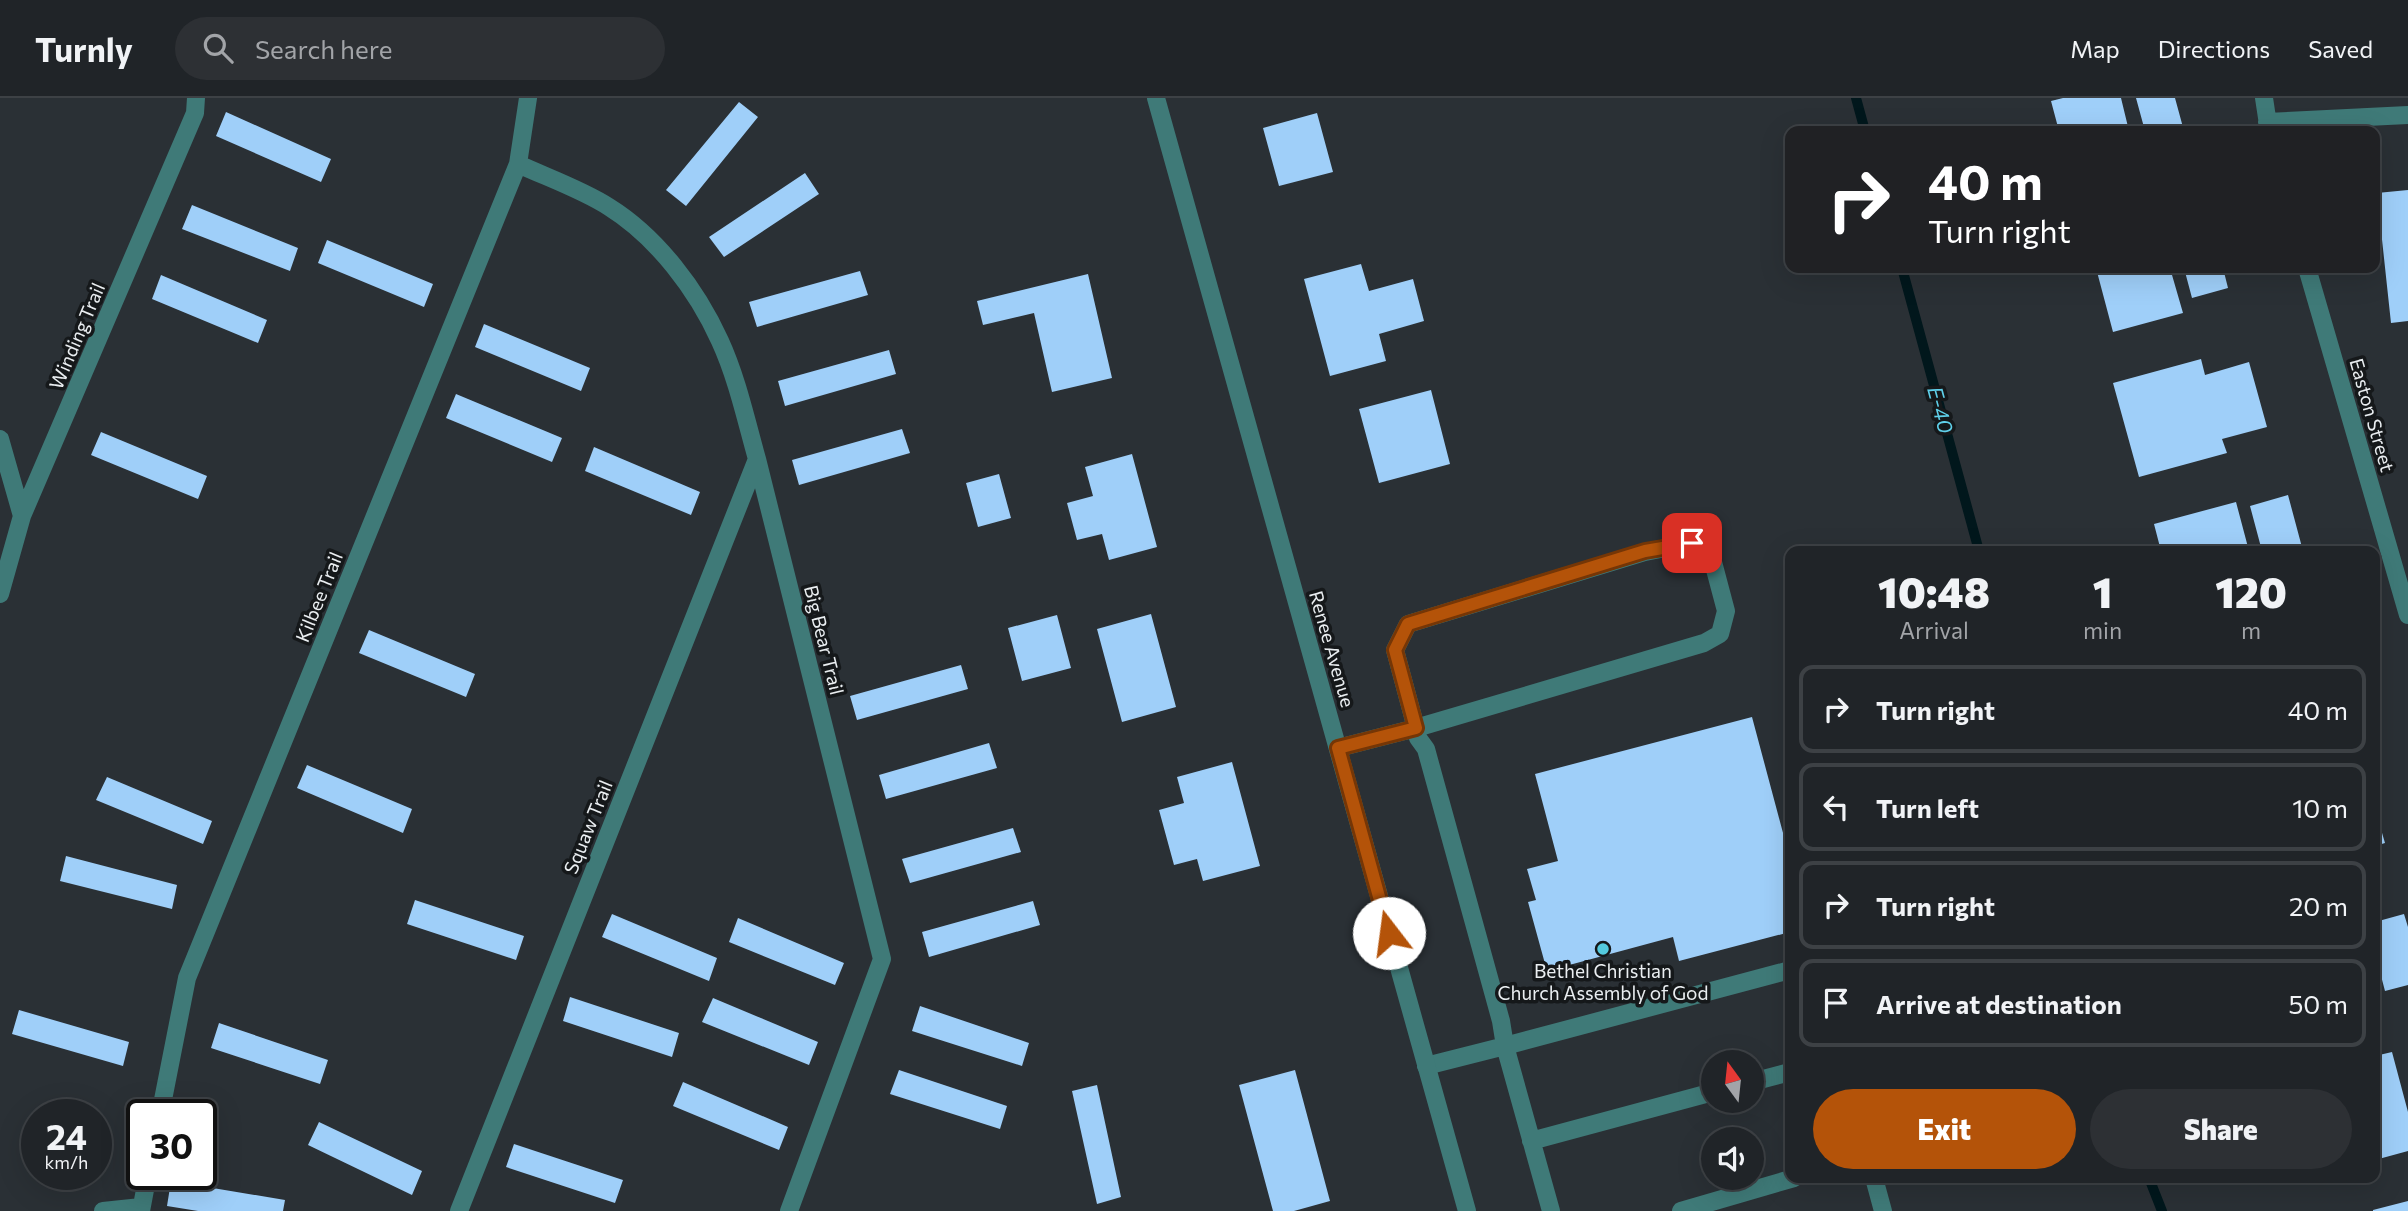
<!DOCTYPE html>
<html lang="en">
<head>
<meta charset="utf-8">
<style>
  body { margin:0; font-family:Commissioner,sans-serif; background:#2d3034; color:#f1f3f6; height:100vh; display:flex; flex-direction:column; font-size:26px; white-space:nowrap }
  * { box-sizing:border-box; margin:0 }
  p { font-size:23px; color:#a2a4a8 }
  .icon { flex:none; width:38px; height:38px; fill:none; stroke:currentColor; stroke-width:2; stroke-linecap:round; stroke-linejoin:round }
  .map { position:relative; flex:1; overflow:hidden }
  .sheet { position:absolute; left:1785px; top:448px; width:595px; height:637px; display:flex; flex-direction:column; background:#202428; border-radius:14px; box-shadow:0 7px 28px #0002,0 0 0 2px #3d4145 }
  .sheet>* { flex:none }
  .top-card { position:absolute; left:1785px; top:28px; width:595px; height:147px; border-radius:14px; box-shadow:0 7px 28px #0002,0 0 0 2px #3d4145; background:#202124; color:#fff; overflow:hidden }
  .needle { width:46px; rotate:345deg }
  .tools { position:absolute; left:1701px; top:952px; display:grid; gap:14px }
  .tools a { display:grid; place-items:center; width:63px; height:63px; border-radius:50%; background:#202428; box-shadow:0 7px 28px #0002,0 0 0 2px #3d4145; font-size:35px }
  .speed { position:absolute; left:21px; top:1001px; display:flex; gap:14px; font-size:35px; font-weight:700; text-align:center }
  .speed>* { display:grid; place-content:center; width:91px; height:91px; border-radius:50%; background:#202428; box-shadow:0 7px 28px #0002,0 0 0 2px #3d4145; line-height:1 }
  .speed small { font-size:18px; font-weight:400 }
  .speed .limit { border:4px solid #111; border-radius:10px; background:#fff; color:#111 }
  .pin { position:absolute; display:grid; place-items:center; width:60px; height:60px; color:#fff; margin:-30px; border-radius:14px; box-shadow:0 4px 10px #0006 }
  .me { position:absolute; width:77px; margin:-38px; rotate:345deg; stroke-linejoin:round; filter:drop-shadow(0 0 5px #0008) }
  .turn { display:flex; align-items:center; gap:24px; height:147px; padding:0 28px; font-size:32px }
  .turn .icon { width:91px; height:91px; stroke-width:2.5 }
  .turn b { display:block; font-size:49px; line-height:60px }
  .eta { display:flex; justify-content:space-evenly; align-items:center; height:119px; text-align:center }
  .eta b { font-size:42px; font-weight:800; line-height:49px }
  .action { display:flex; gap:14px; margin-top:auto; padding:14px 28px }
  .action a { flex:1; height:80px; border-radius:42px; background:#b45309; color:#fff; font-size:28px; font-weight:800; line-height:80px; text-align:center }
  .action a+a { background:#2d3034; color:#f1f3f6 }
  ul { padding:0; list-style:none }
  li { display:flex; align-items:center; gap:21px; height:88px; margin:0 14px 10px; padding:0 14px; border:4px solid #3d4145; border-radius:14px }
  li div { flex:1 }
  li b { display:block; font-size:26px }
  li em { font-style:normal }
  header { display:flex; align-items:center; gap:42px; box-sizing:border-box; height:98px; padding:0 35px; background:#202428; border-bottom:2px solid #3d4145 }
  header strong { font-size:33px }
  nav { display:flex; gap:38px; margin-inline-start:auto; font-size:24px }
  .search { width:490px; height:63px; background:#2d3034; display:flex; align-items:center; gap:18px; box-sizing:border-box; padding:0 24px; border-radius:38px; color:#a2a4a8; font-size:26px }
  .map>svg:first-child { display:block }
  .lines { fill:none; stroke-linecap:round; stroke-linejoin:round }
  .stream { stroke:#01171c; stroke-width:10 }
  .building { fill:#9fcff9 }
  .service { stroke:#3f7a78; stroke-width:18 }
  .minor { stroke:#3f7a78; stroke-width:18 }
  .route-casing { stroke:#753606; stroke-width:18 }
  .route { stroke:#b45309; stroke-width:12 }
  .poi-dot { fill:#54cade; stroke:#15181a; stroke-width:2.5 }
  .labels { text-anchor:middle; stroke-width:7; stroke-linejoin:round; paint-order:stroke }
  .street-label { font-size:19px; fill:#eaeef1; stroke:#15181a }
  .poi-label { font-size:19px; fill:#eaeef1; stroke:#15181a }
  .water-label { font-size:21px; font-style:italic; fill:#5fd0ea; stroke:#15181a }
</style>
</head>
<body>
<header>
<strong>Turnly</strong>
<div class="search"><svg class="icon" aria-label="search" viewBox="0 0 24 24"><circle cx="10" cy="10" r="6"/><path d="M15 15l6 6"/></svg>Search here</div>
<nav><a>Map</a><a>Directions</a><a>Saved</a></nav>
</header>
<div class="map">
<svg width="2408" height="1113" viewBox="0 0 2408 1113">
  <rect width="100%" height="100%" fill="#2a3035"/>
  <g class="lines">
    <path class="stream" d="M1856 0 1865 33
      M1902 170 1979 453
      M2149 1080 2162 1113"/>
  </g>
  <path class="building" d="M2063 0H2121L2129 33H2059L2051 3Z
    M2136 0H2175L2184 33H2145Z
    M739 4 758 19 686 108 666 92Z
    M226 14 331 61 321 84 216 38Z
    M1317 15 1333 74 1279 88 1263 30Z
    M805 75 819 96 724 159 709 139Z
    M2408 92V223L2391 225 2377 95Z
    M192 107 298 150 290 173 182 131Z
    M327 142 433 186 424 209 318 165Z
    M1361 166 1369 193 1413 181 1424 223 1379 236 1386 263 1330 278 1304 181Z
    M2096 170H2170L2183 215 2113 234Z
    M2184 170H2223L2228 190 2192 200Z
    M860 173 868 197 757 229 749 204Z
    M1088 176 1112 280 1052 294 1034 215 983 227 977 203Z
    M161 177 267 222 258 245 152 201Z
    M484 226 590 270 581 293 475 249Z
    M889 252 896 276 785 308 778 283Z
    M2201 261 2205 277 2249 264 2267 329 2222 341 2227 355 2139 379 2113 285Z
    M1431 292 1450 366 1379 385 1359 311Z
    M456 296 562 340 552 364 446 320Z
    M902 331 910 355 799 387 792 362Z
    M101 334 207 378 198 401 91 357Z
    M594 349 700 394 691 417 585 373Z
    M1132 356 1157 449 1109 462 1102 436 1077 442 1067 405 1093 398 1085 369Z
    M999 376 1011 420 978 429 966 385Z
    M2288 397 2303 453H2262L2250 408Z
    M2236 404 2249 453H2161L2154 426Z
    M1151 516 1176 609 1122 624 1097 531Z
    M1057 517 1071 570 1022 583 1008 530Z
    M369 532 475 576 466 599 359 555Z
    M961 567 968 591 857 622 850 598Z
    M1752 619 1790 761V834L1679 863 1673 839 1547 873 1528 804 1536 802 1527 771 1558 763 1535 676Z
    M989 645 997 670 886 701 879 677Z
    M1232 664 1260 768 1203 783 1197 761 1174 767 1159 712 1184 705 1177 679Z
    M307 667 412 711 403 735 297 690Z
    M107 679 212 723 203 746 96 702Z
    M2375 711 2385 745 2375 748Z
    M1013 730 1021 754 910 785 902 761Z
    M66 758 177 787 172 811 60 783Z
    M415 802 524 838 516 862 407 826Z
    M1033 803 1040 827 929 859 922 834Z
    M612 816 717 860 709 883 602 839Z
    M2404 816 2408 829V887L2385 893 2375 855V824Z
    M738 820 844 865 835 887 729 844Z
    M570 899 679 935 672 959 563 923Z
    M713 900 818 944 809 967 702 924Z
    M920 908 1029 945 1022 968 912 933Z
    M19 912 129 944 123 968 12 936Z
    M219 925 328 962 320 986 211 950Z
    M2392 954 2408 1014V1053L2375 1062V958Z
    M899 972 1007 1008 1000 1031 890 996Z
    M1295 972 1330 1103 1294 1113H1273L1239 987Z
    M683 984 788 1029 779 1052 673 1008Z
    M1097 987 1121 1099 1097 1106 1072 993Z
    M319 1024 422 1073 412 1097 308 1047Z
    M514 1046 623 1082 615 1105 506 1069Z
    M171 1083 285 1102 283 1113H198L167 1108Z
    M2408 1103V1113H2373V1112Z"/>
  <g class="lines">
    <path class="service" d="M1692 445 1713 464 1726 513 1720 536 1704 545 1416 630 1395 552 1408 526 1645 454Z
      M1338 650 1416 630 1418 640 1426 651 1501 923 1505 948 1426 968
      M1752 984 1790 974
      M1531 1043 1713 994
      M1874 1080 1883 1113
      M1551 1113 1505 948 1790 872
      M1681 1113 1794 1080"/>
    <path class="minor" d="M1156 0 1467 1113
      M2264 0 2269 33
      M2267 24 2408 17
      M518 66C546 79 583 92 609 109 657 139 697 192 720 243 737 280 746 322 757 361L882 861 789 1113
      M2307 170 2408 517
      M0 341 22 418
      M0 496 22 418 195 15 196 0
      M160 1017 187 880 518 66 528 0
      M103 1113 141 1109
      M141 1113 148 1076
      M459 1113 757 361"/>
  </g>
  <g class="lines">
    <g class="route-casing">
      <path id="route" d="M1389 835 1338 650 1416 630 1395 552 1408 526 1645 453 1692 445"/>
    </g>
    <use href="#route" class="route"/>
  </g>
  <circle class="poi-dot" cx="1603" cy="851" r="7"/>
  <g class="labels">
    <g class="street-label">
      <text transform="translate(77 238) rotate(-67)" y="7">Winding Trail</text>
      <text transform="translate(2372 317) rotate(74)" y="7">Easton Street</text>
      <text transform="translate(319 499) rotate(-68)" y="7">Kilbee Trail</text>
      <text transform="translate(824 542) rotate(76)" y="7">Big Bear Trail</text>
      <text transform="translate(1332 551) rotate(74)" y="7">Renee Avenue</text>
      <text transform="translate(588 729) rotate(-68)" y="7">Squaw Trail</text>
    </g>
    <g class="poi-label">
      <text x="1603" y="880">Bethel Christian<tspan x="1603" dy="22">Church Assembly of God</tspan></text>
    </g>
    <g class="water-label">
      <text transform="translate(1940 312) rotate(75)" y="7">E-40</text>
    </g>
  </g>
</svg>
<div class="tools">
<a><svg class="needle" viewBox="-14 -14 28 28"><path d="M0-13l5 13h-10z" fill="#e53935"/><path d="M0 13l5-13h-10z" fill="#a2a4a8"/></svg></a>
<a><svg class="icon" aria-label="sound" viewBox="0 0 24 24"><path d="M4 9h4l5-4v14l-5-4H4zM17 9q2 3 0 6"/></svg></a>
</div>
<div class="speed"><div>24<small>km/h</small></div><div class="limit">30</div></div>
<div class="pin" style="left:1692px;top:445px;background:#d93025"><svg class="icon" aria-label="arrive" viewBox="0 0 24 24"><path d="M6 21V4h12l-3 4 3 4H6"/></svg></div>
<svg class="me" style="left:1389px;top:835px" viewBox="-20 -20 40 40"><circle r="19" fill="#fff"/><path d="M0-13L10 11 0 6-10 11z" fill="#b45309"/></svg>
<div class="top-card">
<div class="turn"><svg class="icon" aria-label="right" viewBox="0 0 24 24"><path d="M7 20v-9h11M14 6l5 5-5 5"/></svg><div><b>40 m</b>Turn right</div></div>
</div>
<section class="sheet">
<div class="eta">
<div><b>10:48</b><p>Arrival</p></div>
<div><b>1</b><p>min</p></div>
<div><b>120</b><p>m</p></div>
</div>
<ul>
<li><svg class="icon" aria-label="right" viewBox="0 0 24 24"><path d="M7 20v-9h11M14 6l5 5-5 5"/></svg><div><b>Turn right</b></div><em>40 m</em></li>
<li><svg class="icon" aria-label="left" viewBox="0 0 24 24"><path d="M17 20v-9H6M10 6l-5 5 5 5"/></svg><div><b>Turn left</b></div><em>10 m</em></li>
<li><svg class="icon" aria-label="right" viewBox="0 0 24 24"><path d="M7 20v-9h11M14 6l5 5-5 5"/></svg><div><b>Turn right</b></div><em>20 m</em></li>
<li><svg class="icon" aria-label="arrive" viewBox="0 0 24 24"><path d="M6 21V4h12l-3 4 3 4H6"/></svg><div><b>Arrive at destination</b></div><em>50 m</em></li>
</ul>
<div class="action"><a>Exit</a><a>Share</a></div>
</section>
</div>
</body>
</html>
